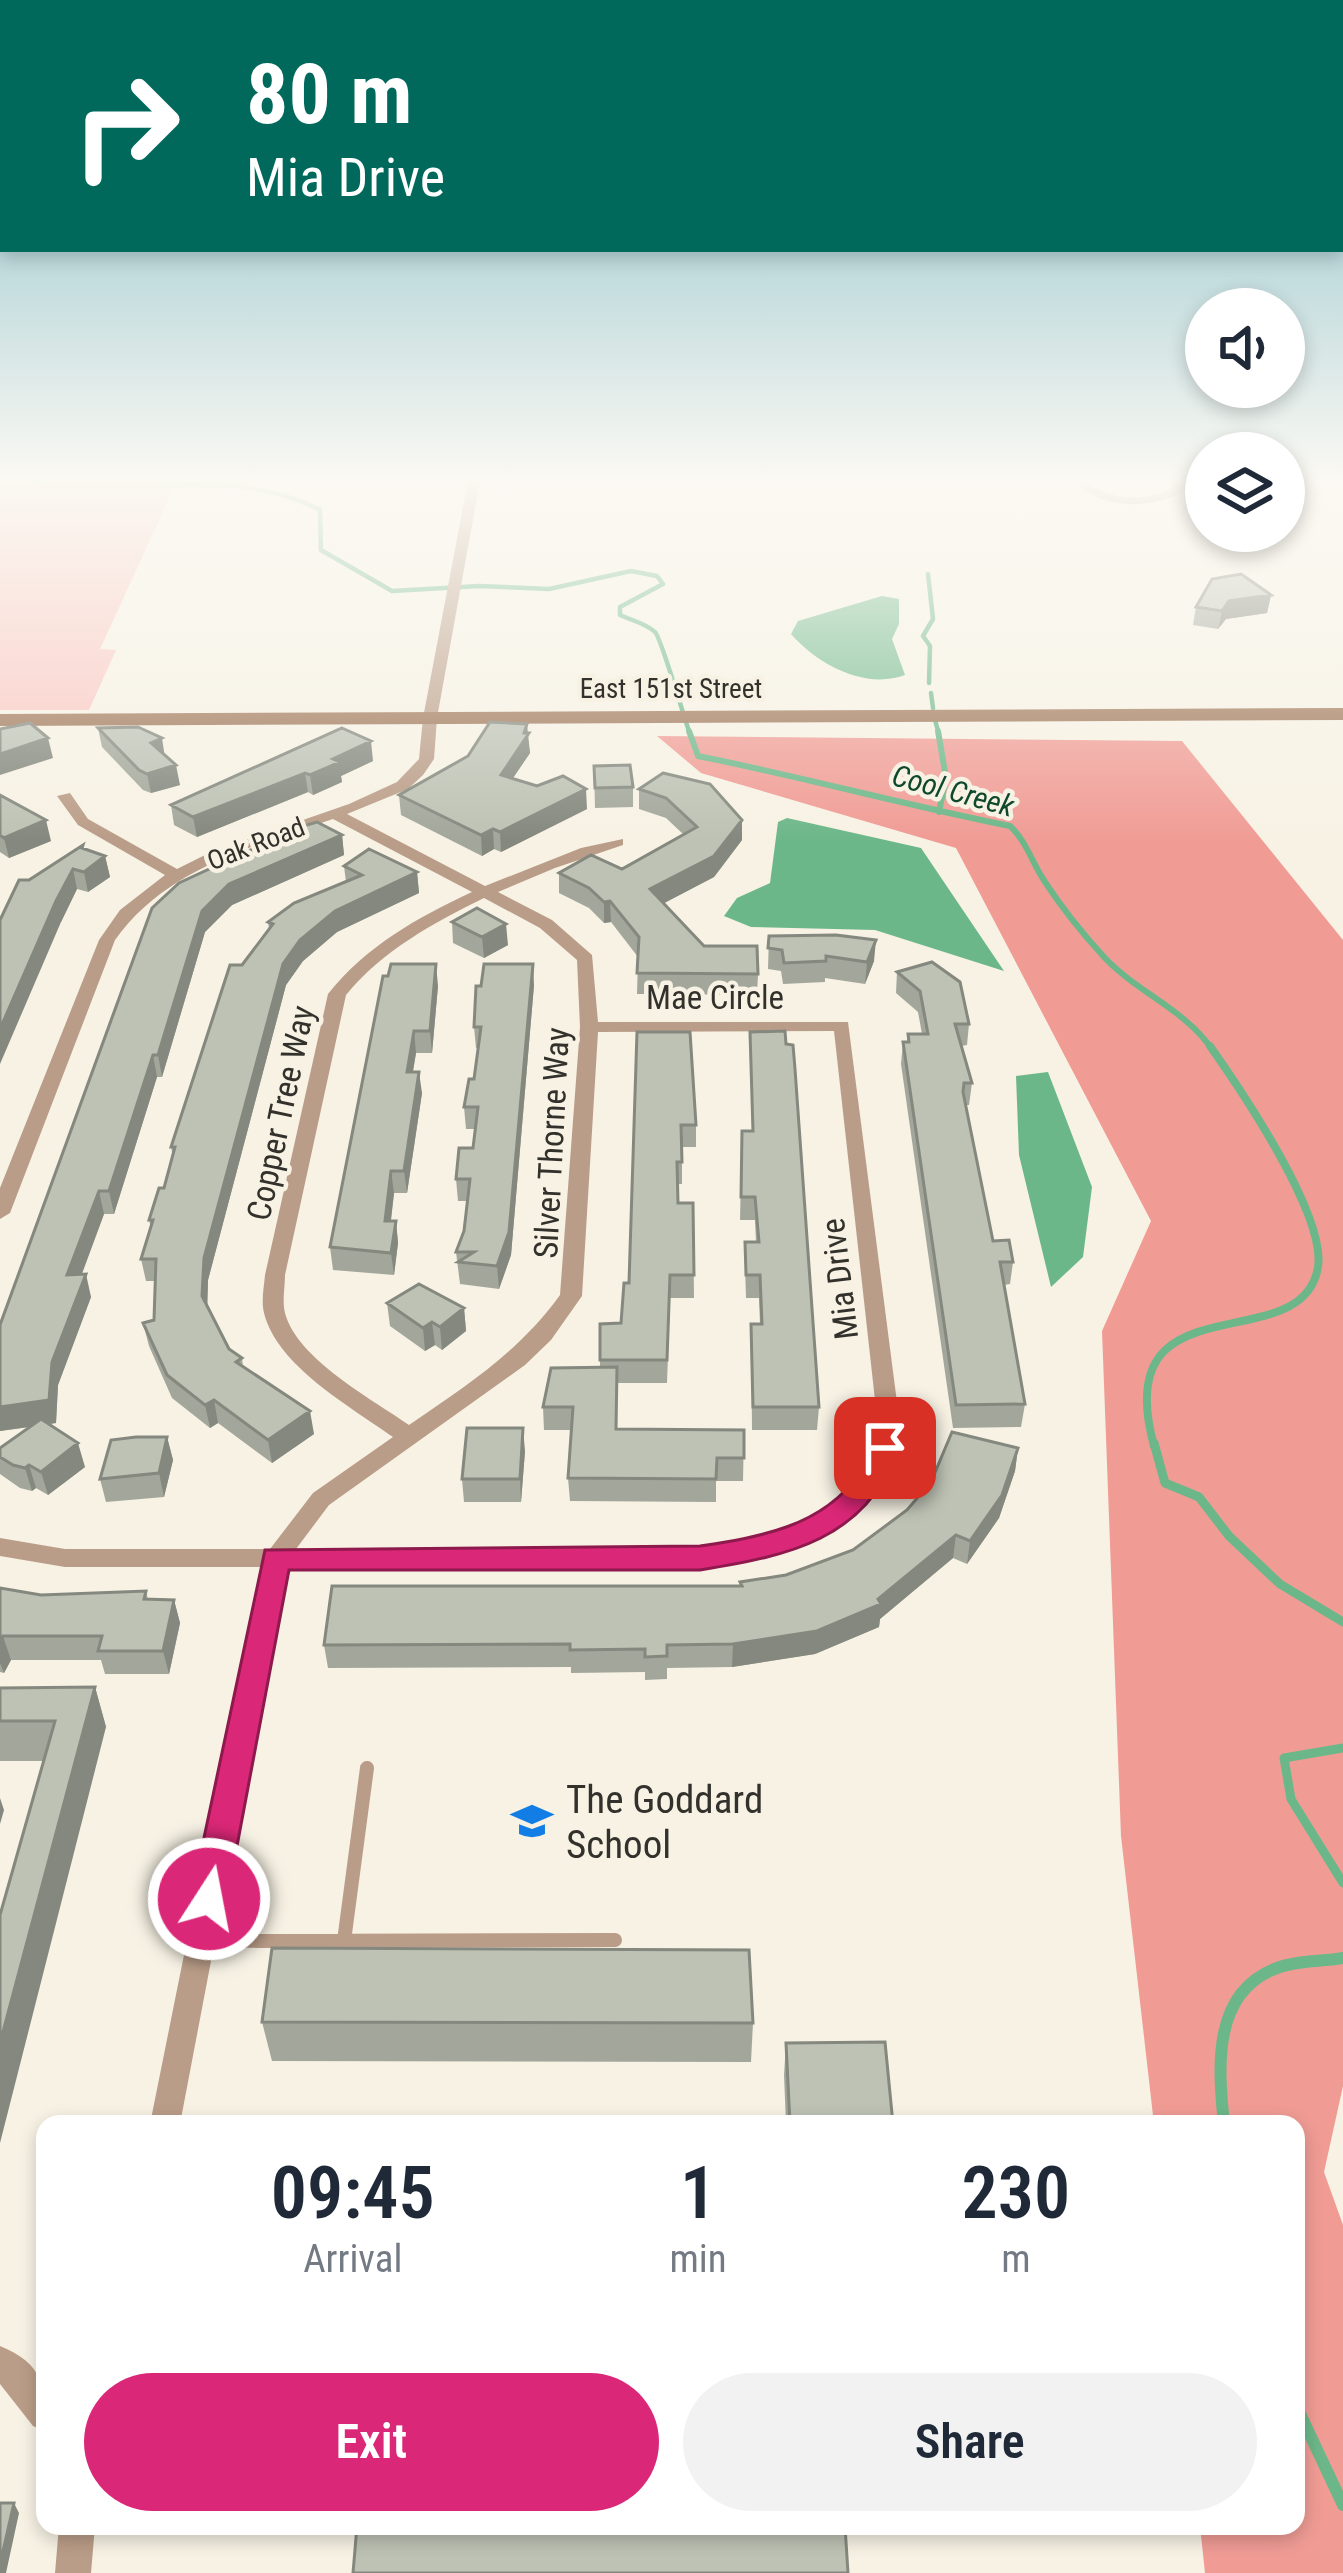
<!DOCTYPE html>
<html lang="en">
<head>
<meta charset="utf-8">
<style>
  body { margin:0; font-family:"Roboto Condensed",sans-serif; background:#f2f2f3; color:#1f2937; height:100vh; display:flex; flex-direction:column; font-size:45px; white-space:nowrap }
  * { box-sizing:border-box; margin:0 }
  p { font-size:39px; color:#747a83 }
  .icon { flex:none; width:66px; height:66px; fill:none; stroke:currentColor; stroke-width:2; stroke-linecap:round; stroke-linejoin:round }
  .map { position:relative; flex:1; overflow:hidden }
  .drawer { position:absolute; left:36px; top:2115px; width:1269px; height:420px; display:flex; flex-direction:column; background:#fff; border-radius:24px; box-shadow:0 6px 18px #0003 }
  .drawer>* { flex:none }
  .hud { position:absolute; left:0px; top:0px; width:1344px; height:252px; box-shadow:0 6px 18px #0003; background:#00695c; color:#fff; overflow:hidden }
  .fabs { position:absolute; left:1185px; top:288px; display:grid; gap:24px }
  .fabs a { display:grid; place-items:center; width:120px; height:120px; border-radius:50%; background:#fff; box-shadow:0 6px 18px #0003; font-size:60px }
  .pin { position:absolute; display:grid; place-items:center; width:102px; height:102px; color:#fff; margin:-51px; border-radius:24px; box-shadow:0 6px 18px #0006 }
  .me { position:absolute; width:132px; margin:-66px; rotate:11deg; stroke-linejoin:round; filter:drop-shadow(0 0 9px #0008) }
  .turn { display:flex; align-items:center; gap:42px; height:252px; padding:0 48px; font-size:54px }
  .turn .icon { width:156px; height:156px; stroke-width:2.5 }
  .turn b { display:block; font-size:84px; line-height:102px }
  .eta { display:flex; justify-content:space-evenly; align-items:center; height:204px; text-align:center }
  .eta b { font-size:72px; font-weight:600; line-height:84px }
  .primary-button { display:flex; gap:24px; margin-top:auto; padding:24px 48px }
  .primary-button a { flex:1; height:138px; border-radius:72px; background:#db2777; color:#fff; font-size:48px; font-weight:600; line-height:138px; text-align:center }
  .primary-button a+a { background:#f2f2f3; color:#1f2937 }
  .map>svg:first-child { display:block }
  .green { fill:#fac6c1 }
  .forest { fill:#f09c95 }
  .water { fill:#6cb789 }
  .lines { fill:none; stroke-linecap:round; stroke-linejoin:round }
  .stream-far4 { stroke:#6cb789; stroke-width:4.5 }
  .stream-far3 { stroke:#6cb789; stroke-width:6 }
  .stream-far2 { stroke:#6cb789; stroke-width:8 }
  .stream-far1 { stroke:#6cb789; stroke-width:9 }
  .stream { stroke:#6cb789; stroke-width:12 }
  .lane { stroke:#ba9d88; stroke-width:14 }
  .street { fill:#ba9d88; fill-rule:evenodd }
  .secondary { fill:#9d7354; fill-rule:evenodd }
  .wall { fill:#a3a79b }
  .shaded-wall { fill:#84887e }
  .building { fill:#bdc2b4; stroke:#84887e; stroke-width:3 }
  .route { fill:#db2777; stroke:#8e194d; stroke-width:3 }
  .labels { text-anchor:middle; stroke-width:9; stroke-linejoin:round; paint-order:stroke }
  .far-street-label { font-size:27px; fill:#33312c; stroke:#f7f2e4 }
  .far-water-label { font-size:30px; font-style:italic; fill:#0f492b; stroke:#f7f2e4 }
  .street-label { font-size:33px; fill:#33312c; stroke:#f7f2e4 }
  .near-poi-label { font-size:39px; fill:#33312c; stroke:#f7f2e4; text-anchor:start }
</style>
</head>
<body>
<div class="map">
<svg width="1343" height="2573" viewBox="0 0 1343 2573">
  <rect width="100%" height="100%" fill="#f7f2e4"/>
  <path class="green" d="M0 481H177L100 649 116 650 89 710H0Z"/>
  <path class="forest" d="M657 736 1182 741 1343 940V2086L1324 2172 1343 2225V2573H1205L1200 2526H1296V2124H1154L1121 1836 1102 1331 1151 1221 956 848 701 773Z"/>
  <path class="water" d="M882 596 899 599V624L892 639 905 675C865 690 817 664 791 634L798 621Z
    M787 818 921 848 1004 971 875 930 751 927 724 916 737 898 770 883 778 822Z
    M1048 1072 1092 1187 1083 1257 1051 1287 1019 1155 1016 1076Z"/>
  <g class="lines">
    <path class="stream-far4" d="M34 481C131 499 229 463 320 510L321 550 392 591 479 586 549 589 631 571 657 576 663 584 620 607V615C631 620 647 624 655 632 661 637 684 718 690 734
      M928 574 933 619 923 636 930 646 929 683
      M931 693 933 708
      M935 720 939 734"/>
    <path class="stream-far3" d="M689 731 698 756C803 777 905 805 1010 826 1027 842 1032 863 1045 882 1062 908 1083 934 1104 957 1138 993 1183 1008 1212 1049
      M938 731 946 778 939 812"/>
    <path class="stream-far2" d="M1154 1446C1107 1274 1303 1362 1318 1267 1326 1215 1241 1090 1210 1046"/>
    <path class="stream-far1" d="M1154 1443 1165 1483 1199 1497 1229 1536 1280 1584 1343 1622
      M1343 1748 1284 1758 1291 1799 1343 1883"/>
    <path class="stream" d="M1224 2124C1218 2067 1212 1992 1277 1968 1298 1960 1322 1962 1343 1958
      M1296 2405 1343 2505"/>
    <path class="lane" d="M204 1941 615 1940
      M344 1941 367 1768"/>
    <path class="street" d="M468 481H480L437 718 434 759 423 775 408 789 347 814 485 886 581 848 623 839V845L555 868 498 892 552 920 592 955 598 1022H848L899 1418C877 1534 806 1549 701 1567H286L180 2124H150L262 1567H65L0 1556V1538L65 1549H270L313 1493 393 1437C351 1407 277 1366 264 1313 261 1301 264 1287 265 1275L328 994C365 947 418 917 472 892L333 819C254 846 166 868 115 940L10 1213 0 1219V1188L99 940 120 910 165 875 78 825 57 796 70 793 88 819 177 869 211 852 349 804 397 782 419 759 423 718ZM484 898 540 928 577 960 580 1027 560 1295C518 1353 467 1385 409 1425 372 1399 297 1359 285 1313 282 1301 285 1287 285 1275L346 995C382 951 433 923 484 898ZM834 1031 877 1418C868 1460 856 1493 817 1516 738 1563 633 1549 545 1549 462 1549 379 1549 296 1549L329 1505 525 1365 551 1340 582 1296 598 1032Z
      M1073 481C1087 481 1090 486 1102 491 1124 501 1150 499 1172 489L1173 481H1185L1182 493C1146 509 1103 510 1073 481Z
      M0 2346C46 2365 45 2388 45 2431L33 2426 0 2384Z
      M59 2526H95L91 2573H55Z"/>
    <path class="secondary" d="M1343 708V720L0 726V714Z"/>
  </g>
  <path class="wall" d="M1271 595 1267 613 1226 619 1218 629 1193 625 1196 607Z
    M98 728 165 755 180 785 151 793 143 790 102 747Z
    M342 728 373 761 341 776 342 782 313 795 308 792 197 837 174 825 171 805Z
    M527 733 530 753 513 778 587 809 501 852 494 849 482 856 401 815 399 795Z
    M594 766 633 787V807L595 808Z
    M663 773 742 840 714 877 664 903 704 946 758 974 757 995 637 994 638 957 611 922 604 923 589 908 559 893V873L622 869 683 834 666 818 639 809V789Z
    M0 795 51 841 9 858 0 852Z
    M342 835 344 855 232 905 205 932 162 1077H157L114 1214H104L82 1274 91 1297 58 1385 56 1423 49 1424 85 1467 48 1495 36 1488 32 1491 20 1488 0 1474V1448L30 1427 0 1431V1325L152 908Z
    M83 845 84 849 105 856 110 877 88 892 77 889 61 922 29 880Z
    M344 866 417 872 419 893 337 932 303 961 286 985 208 1280 207 1306 229 1349 242 1358 243 1367 314 1434 272 1463 218 1423 210 1428 172 1398 149 1346 143 1323 154 1320 155 1281H146L141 1259 151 1228 149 1220 164 1188 173 1156 171 1147 242 965 269 929 268 922 346 882Z
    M452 922 508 945 484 958 453 943Z
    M769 936 874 961 865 984 825 978V982L783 984 781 971 768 969Z
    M897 972 969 1024 967 1045 961 1046 972 1083 969 1105H966L993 1241 1013 1262 1010 1284 1004 1285 1025 1404 1021 1427 953 1428 901 1064 903 1042H907L908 1034H922L918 1012 896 993Z
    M388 976 438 986 432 1053H416L413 1072 422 1093 407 1193H394L391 1221H396L398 1243 394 1275 333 1270 330 1247Z
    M534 985 511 1255 499 1289 460 1284 456 1252 464 1231 467 1201H458L456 1179 473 1148 476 1129H466L464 1107 474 1079 478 1048H476L474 1027Z
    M637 1032 696 1125V1147H682V1184H677L678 1203H693L694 1298H670L667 1383H617V1429L744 1430 743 1481H716V1502L570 1501 568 1478 572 1430H544L543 1407 600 1368V1324L621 1323 629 1283Z
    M750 1032 819 1407 817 1430H752L751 1324H760L759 1298H746L745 1265V1242H756L755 1220H740L742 1131H752Z
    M387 1303 464 1308 466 1331 442 1350 435 1345 425 1351 390 1326Z
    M167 1437 173 1460 164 1497 106 1502 100 1479Z
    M1018 1448 1015 1471 999 1518 967 1564 953 1558 880 1619 879 1627 815 1654 732 1667 667 1668V1679L645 1680V1672L571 1673V1667L328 1668 324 1645 740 1586V1582L786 1575 853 1550Z
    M525 1451 521 1502H464L462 1479Z
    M0 1588 41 1595 146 1591 148 1599 174 1600 180 1623 169 1674H105L101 1660H11L4 1673 0 1672Z
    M95 1687 106 1727 44 1761H0V1688Z
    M262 2022 753 2023 751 2062 272 2061Z
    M786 2043 893 2124H786L784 2075Z"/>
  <path class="shaded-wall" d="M1271 595 1267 613 1226 619 1218 629 1222 611 1229 601Z
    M527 724 530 753 502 794 501 775Z
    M48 738 53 758 0 775V754Z
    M162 738 165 758 151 743Z
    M371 741 373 761 341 776 342 782 313 795 310 775 333 759Z
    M176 765 180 785 151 793 147 774Z
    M305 773 308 792 197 837 193 817Z
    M586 789 587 809 501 852 500 832Z
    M46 820 51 841 9 858 4 838Z
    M742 820V840L714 877 651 910 650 889Z
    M493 829 494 849 482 856 481 835Z
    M342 835 344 855 232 905 205 932 162 1077 158 1055 202 911 229 884Z
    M105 856 110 877 88 892 84 872Z
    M73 869 77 889 61 922 0 1064V1029L56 901Z
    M417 872 419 893 337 932 303 961 286 985 208 1280 207 1319 202 1296 204 1258 283 964 300 940 335 911Z
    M610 901 611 922 604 923V902Z
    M506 924 508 945 484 958 482 937Z
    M876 940 874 961 865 984 867 962Z
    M436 964 438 986 432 1053 430 1031Z
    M533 964 534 985 511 1255 499 1289 497 1266Z
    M414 1031 416 1053 409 1093 407 1072Z
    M153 1055 157 1077 114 1214 109 1191Z
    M419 1072 422 1093 407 1193 404 1171Z
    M391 1171 394 1193 388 1243 385 1221Z
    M99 1191 104 1214 73 1297 67 1275Z
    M396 1221 398 1243 394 1275 391 1253Z
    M86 1274 91 1297 58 1385 56 1423 0 1431V1407L52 1362Z
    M464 1308 466 1331 442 1350 440 1327Z
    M432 1322 435 1345 425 1351 423 1328Z
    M214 1400 218 1423 210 1428 205 1405Z
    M310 1411 314 1434 272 1463 268 1440Z
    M523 1428 525 1451 521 1502 520 1479Z
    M167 1437 173 1460 164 1497 159 1473Z
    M78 1443 85 1467 48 1495 41 1472Z
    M1018 1448 1015 1471 999 1518 967 1564 970 1541Z
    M29 1465 36 1488 32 1491 25 1468Z
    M956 1535 953 1558 880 1619 879 1627 815 1654 732 1667 733 1644 878 1599Z
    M174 1600 180 1623 169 1674 163 1651Z
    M3 1636 11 1660 4 1673 0 1663V1642Z
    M95 1687 106 1727 0 2143V2043Z
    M0 1798 4 1810 0 1824Z
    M14 2503 19 2513 6 2573H0V2564Z"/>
  <path class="building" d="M1241 574 1271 595 1229 601 1222 611 1196 607 1212 579Z
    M490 722 527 724 524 733H529L501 775 537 786 563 776 586 789 500 832 493 829 481 835 399 795 468 756Z
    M30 723 48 738 0 754V729Z
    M138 727 162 738 151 743 176 765 147 774 139 770 98 728Z
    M342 728 371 741 333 759 340 762 310 775 305 773 193 817 171 805Z
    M630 765 633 787 595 788 594 766Z
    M663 773 710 784 742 820 714 856 650 889 704 946H757L758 974 637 973 639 937 610 901 604 902 589 888 559 873 591 855 622 869 697 827 666 798 639 789Z
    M0 795 46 820 4 838 0 835Z
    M317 822 342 835 229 884 202 911 158 1055H153L109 1191H99L67 1275 86 1274 52 1362 49 1400 0 1407V1325L152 908 179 883 300 827Z
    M83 845 82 848 105 856 84 872 73 869 56 901 0 1029V920L19 880H29Z
    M369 849 417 872 335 911 300 940 283 964 204 1258 202 1296 229 1349 242 1358 236 1362 310 1411 268 1440 214 1400 205 1405 167 1375 143 1323 154 1320 156 1259H141L153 1220H149L159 1188H164L175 1147H171L230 965H242L273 924 268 922 294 903 362 875 344 866Z
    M477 908 506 924 482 937 452 922Z
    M836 935 876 940 867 962 826 956V961L784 963 782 950 768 948 769 936Z
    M932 962 960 982 969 1024H955L972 1083H964L963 1092 993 1241 1009 1240 1013 1262H1000L1025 1404 956 1405 903 1042H909L908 1034H928L920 991 897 972Z
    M391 964H436L430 1031H414L407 1072H419L404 1171H391L385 1221H396L391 1253 330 1247 383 976H388Z
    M484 964H533L509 1232 497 1266 458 1262 474 1252H456L464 1231 470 1179H456L459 1148H473L478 1107H464L469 1079H474L481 1027H474L476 986H481Z
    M785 1031 786 1044 793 1045 795 1069 819 1407H753L751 1324H762L760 1275H746L745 1242H759L755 1197H741L742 1131H753L750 1032Z
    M637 1032H690L696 1125H681L682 1162H677L678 1203H693L694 1275H670L667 1360H600V1324L621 1323 624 1283H629Z
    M419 1284 464 1308 440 1327 432 1322 423 1328 387 1303Z
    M617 1367 616 1429 744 1430V1458H717L716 1479 568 1478 573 1407H543L551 1368Z
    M41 1419 78 1443 41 1472 29 1465 25 1468 13 1465 0 1457V1448Z
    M467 1428H523L520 1479H462Z
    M952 1432 1018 1448 1002 1495 970 1541 956 1535 878 1599 881 1604 817 1631 733 1644 667 1645V1656L645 1657V1649L570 1650V1644L324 1645 332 1586H742L740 1582 786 1575 853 1550 907 1510 931 1482Z
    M136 1437H167L159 1473 100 1479 111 1440Z
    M0 1588 41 1595 146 1591 144 1599 174 1600 163 1651H98L102 1636H3L0 1642Z
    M95 1687 0 2043V1915L55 1721H0V1688Z
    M272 1948 749 1950 753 2023 262 2022Z
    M885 2042 893 2124H790L786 2043Z
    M0 2503H14L0 2564Z
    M357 2526H845L848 2573H353Z"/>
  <linearGradient id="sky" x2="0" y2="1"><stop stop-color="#76b5c2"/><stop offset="0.57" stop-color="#fbf9f3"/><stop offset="1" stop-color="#fbf9f3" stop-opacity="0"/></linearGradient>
  <rect width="1343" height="841" fill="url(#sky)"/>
  <path class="route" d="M885 1437 900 1448C863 1541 791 1555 700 1570H289L227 1899 222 1910 209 1915 196 1910 191 1899 265 1550 700 1546C759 1537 822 1527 859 1474 866 1464 869 1451 875 1440Z"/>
  <defs>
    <g id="school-bare" transform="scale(3.24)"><path d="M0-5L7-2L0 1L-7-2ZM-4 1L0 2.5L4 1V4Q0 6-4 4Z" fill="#127ee5" stroke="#f7f2e4" stroke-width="2.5" paint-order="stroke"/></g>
  </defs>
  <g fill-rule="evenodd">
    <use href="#school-bare" x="532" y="1821"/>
  </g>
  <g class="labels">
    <g class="far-street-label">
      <text x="671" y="698">East 151st Street</text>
      <text transform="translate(256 844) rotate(-21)" y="9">Oak Road</text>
    </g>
    <g class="far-water-label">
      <text transform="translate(953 791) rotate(15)" y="10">Cool Creek</text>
    </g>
    <g class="street-label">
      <text x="715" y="1009">Mae Circle</text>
      <text transform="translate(280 1113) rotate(-78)" y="12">Copper Tree Way</text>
      <text transform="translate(551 1143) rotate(-87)" y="12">Silver Thorne Way</text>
      <text transform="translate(839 1279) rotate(-97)" y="12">Mia Drive</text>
    </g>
    <g class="near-poi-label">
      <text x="566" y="1813">The Goddard<tspan x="566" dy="45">School</tspan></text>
    </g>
  </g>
</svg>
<div class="fabs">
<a><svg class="icon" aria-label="sound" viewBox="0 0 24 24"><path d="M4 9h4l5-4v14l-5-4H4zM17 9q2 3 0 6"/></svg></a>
<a><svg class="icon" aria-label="layers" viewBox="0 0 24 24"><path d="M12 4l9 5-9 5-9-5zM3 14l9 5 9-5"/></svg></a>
</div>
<div class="pin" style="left:885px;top:1448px;background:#d93025"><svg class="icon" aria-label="arrive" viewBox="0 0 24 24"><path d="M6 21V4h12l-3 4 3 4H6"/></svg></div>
<svg class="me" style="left:209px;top:1899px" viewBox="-20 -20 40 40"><circle r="17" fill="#db2777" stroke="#fff" stroke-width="3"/><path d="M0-11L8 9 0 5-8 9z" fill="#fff"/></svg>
<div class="hud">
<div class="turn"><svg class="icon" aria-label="right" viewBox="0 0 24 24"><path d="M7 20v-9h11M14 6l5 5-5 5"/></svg><div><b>80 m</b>Mia Drive</div></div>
</div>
<section class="drawer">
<div class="eta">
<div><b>09:45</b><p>Arrival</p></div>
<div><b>1</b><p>min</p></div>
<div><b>230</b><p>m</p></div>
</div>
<div class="primary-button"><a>Exit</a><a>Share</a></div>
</section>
</div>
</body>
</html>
